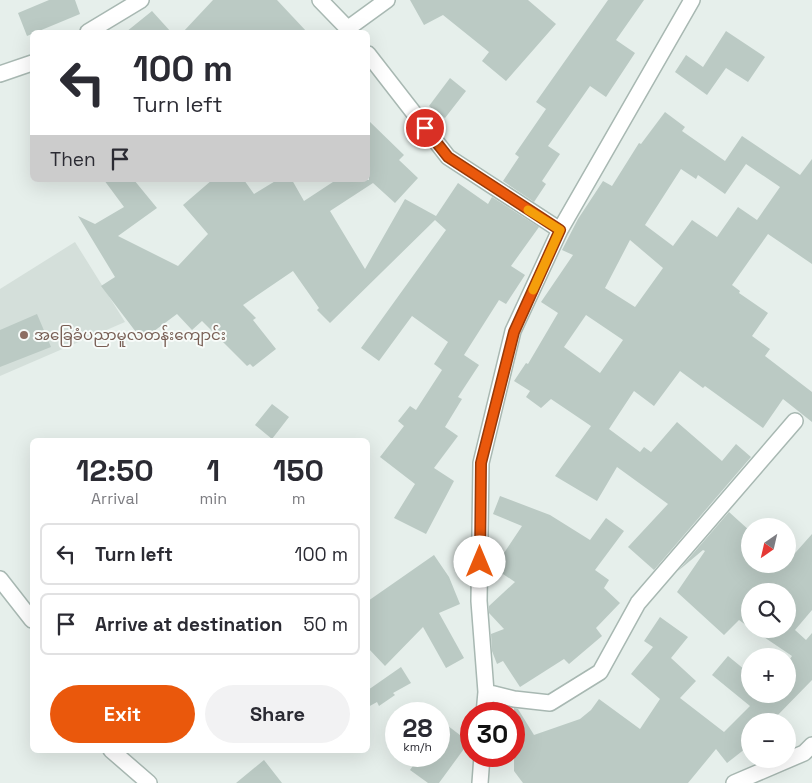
<!DOCTYPE html>
<html lang="en">
<head>
<meta charset="utf-8">
<style>
  body { margin:0; font-family:"Space Grotesk","Noto Sans Myanmar",sans-serif; background:#f2f2f3; color:#2b2b33; height:100vh; display:flex; flex-direction:column; font-size:19px; white-space:nowrap }
  * { box-sizing:border-box; margin:0 }
  p { font-size:16px; color:#7c7c81 }
  .icon { flex:none; width:28px; height:28px; fill:none; stroke:currentColor; stroke-width:2; stroke-linecap:round; stroke-linejoin:round }
  .map { position:relative; flex:1; overflow:hidden }
  .drawer { position:absolute; left:30px; top:438px; width:340px; height:315px; display:flex; flex-direction:column; background:#fff; border-radius:8px; box-shadow:0 5px 20px #0002 }
  .drawer>* { flex:none }
  .banner { position:absolute; left:30px; top:30px; width:340px; height:152px; border-radius:8px; box-shadow:0 5px 20px #0002; background:#fff; color:#2b2b33; overflow:hidden }
  .needle { width:32px; rotate:214deg }
  .fabs { position:absolute; left:741px; top:518px; display:grid; gap:10px }
  .fabs a { display:grid; place-items:center; width:55px; height:55px; border-radius:50%; background:#fff; box-shadow:0 5px 20px #0002; font-size:25px }
  .speed { position:absolute; left:385px; top:702px; display:flex; gap:10px; font-size:25px; font-weight:700; text-align:center }
  .speed>* { display:grid; place-content:center; width:65px; height:65px; border-radius:50%; background:#fff; box-shadow:0 5px 20px #0002; line-height:1 }
  .speed small { font-size:12px; font-weight:400 }
  .speed .limit { border:8px solid #d22; background:#fff; color:#111 }
  .pin { position:absolute; display:grid; place-items:center; width:42px; height:42px; color:#fff; margin:-21px; border:2px solid #fff; border-radius:50%; box-shadow:0 1px 5px #0007 }
  .me { position:absolute; width:55px; margin:-28px; rotate:0deg; stroke-linejoin:round; filter:drop-shadow(0 0 4px #0008) }
  .turn { display:flex; align-items:center; gap:18px; height:105px; padding:0 20px; font-size:22px }
  .turn .icon { width:65px; height:65px; stroke-width:2.5 }
  .turn b { display:block; font-size:35px; line-height:42px }
  .then { display:flex; align-items:center; height:48px; padding:0 20px; background:#0003; gap:10px; font-size:19px }
  .eta { display:flex; justify-content:space-evenly; align-items:center; height:85px; text-align:center }
  .eta b { font-size:30px; font-weight:700; line-height:35px }
  .action { display:flex; gap:10px; margin-top:auto; padding:10px 20px }
  .action a { flex:1; height:58px; border-radius:30px; background:#ea580c; color:#fff; font-size:20px; font-weight:700; line-height:58px; text-align:center }
  .action a+a { background:#f2f2f3; color:#2b2b33 }
  ul { padding:0; list-style:none }
  li { display:flex; align-items:center; gap:15px; height:62px; margin:0 10px 8px; padding:0 10px; border:2px solid #e1e1e2; border-radius:8px }
  li div { flex:1 }
  li b { display:block; font-size:19px }
  li em { font-style:normal }
  .map>svg:first-child { display:block }
  .built { fill:#d4dfda }
  .building { fill:#bbcac4; fill-rule:evenodd }
  .lines { fill:none; stroke-linecap:round; stroke-linejoin:round }
  .minor-casing { stroke:#a8b8b2; stroke-width:18 }
  .minor { stroke:#fff; stroke-width:15 }
  .route-casing { stroke:#983908; stroke-width:12 }
  .route { stroke:#ea580c; stroke-width:9 }
  .slow { stroke:#f59e0b; stroke-width:9 }
  .education-dot { fill:#8d6e63; stroke:#f7fbf9; stroke-width:2 }
  .labels { text-anchor:middle; stroke-width:4; stroke-linejoin:round; paint-order:stroke }
  .education-label { font-size:15px; fill:#785e54; stroke:#f7fbf9; text-anchor:start }
</style>
</head>
<body>
<div class="map">
<svg width="812" height="783" viewBox="0 0 812 783">
  <rect width="100%" height="100%" fill="#e6efeb"/>
  <path class="built" d="M75 242 125 322 0 376V289Z"/>
  <path class="building" d="M49 0H75L80 14 27 36 18 13Z
    M213 0H277L307 32H183Z
    M410 0H528L556 24 506 81 482 61 489 52 443 15 424 25Z
    M608 0H644L616 40 635 53 606 97 590 86 548 146 560 154 542 181 546 184 534 202 503 181 519 157 515 154 546 109 536 102Z
    M152 11 171 32H126Z
    M726 31 765 57 748 82 726 68 707 95 675 72 686 55 703 67Z
    M450 78 466 91 445 118 429 106Z
    M665 112 685 127 682 131 725 161 742 136 800 175 812 159V264L768 234 732 285 740 291 739 293 768 313 752 336 770 349 765 356 812 392V422L783 399 763 428 705 386 703 388 680 371 654 406 634 391 609 429 640 452 644 447 651 452 677 422 722 461 736 444 751 457 654 570 628 547 668 504 617 467 597 501 555 476 591 426 551 399 541 408 526 397 530 391 514 381 526 363 528 364 558 313 541 302 573 255 562 250 578 219 603 181 612 186 639 143 641 144ZM746 164 780 187 757 220 738 207 717 237 692 220 673 246 645 225 681 169 696 179 698 175 725 194ZM630 240 663 268 635 307 605 288ZM586 315 623 340 600 373 564 347Z
    M368 120 404 155 399 160 418 178 395 203 373 183 330 211 365 269 405 199 436 216 458 183 488 204 492 197 539 227 511 266 525 275 506 304 499 300 464 355 479 365 458 397 462 399 445 427 458 436 434 468 454 481 426 534 394 518 415 484 380 457 404 426 398 421 410 406 416 410 442 370 434 364 448 342 412 316 379 361 361 348 446 230 435 220 330 323 317 310 319 308 293 271 243 305 256 318 253 320 276 349 253 367 250 364 247 366 202 321 192 330 177 314 142 340 101 286 115 277 78 216 95 224 124 207 104 180H134L157 208 118 236 178 266 208 234 183 205 212 180H244L254 194 277 180H292L304 201 336 180H369Z
    M37 314 51 347 0 367V330Z
    M272 404 289 417 272 439 255 425Z
    M500 496 550 515 590 540 606 518 624 531 595 570 609 580 604 588 620 603 596 628 602 636 569 664 564 659 520 687 503 661 497 664 492 651 491 634 504 629 489 613V606L515 582 494 568 522 526 493 514Z
    M729 512 750 531V564H788V561L812 534V610L795 630 806 640 812 633V680L772 721H750V745L727 763 716 749 688 783H523L514 771V708L518 709 534 735 580 719 591 710 599 699 640 729 660 699 631 674 653 647 644 641 660 617 688 637 671 658 696 681 680 698 724 732 750 706 712 675 728 656 750 674V694H788V662L792 656 752 629H788V591H750V628L739 620 724 635 677 592 705 551 703 550 678 571Z
    M434 555 449 577 460 604 439 613 464 658 446 668 423 627 385 666 368 648V601Z
    M401 667 411 683 393 693 395 695 379 706 377 702 368 707V690Z
    M439 719 469 742 439 783H428L410 770 420 756H439Z
    M264 760 282 783H236Z"/>
  <g class="lines">
    <g class="minor-casing">
      <path id="minor" d="M320 0 351 32
        M347 29 387 0
        M88 32 141 0
        M368 54 448 157 560 230
        M0 74 32 63
        M0 579 32 620
        M486 692 514 699 550 703 600 672 638 603 795 421
        M484 714 486 692 479 601 481 463 513 331 560 230 692 0
        M111 750 149 783
        M480 783 482 756
        M734 783 804 753 812 745"/>
    </g>
    <use href="#minor" class="minor"/>
  </g>
  <g class="lines">
    <g class="route-casing">
      <path id="route" d="M425 128 448 157 560 230 514 332 481 463 480 562"/>
    </g>
    <use href="#route" class="route"/>
    <path class="slow" d="M528 210 560 230 533 290"/>
  </g>
  <circle class="education-dot" cx="24" cy="335" r="5"/>
  <g class="labels">
    <g class="education-label">
      <text x="34" y="340">အခြေခံပညာမူလတန်းကျောင်း</text>
    </g>
  </g>
</svg>
<div class="fabs">
<a><svg class="needle" viewBox="-14 -14 28 28"><path d="M0-13l5 13h-10z" fill="#e53935"/><path d="M0 13l5-13h-10z" fill="#7c7c81"/></svg></a>
<a><svg class="icon" aria-label="search" viewBox="0 0 24 24"><circle cx="10" cy="10" r="6"/><path d="M15 15l6 6"/></svg></a>
<a>+</a>
<a>−</a>
</div>
<div class="speed"><div>28<small>km/h</small></div><div class="limit">30</div></div>
<div class="pin" style="left:425px;top:128px;background:#d93025"><svg class="icon" aria-label="arrive" viewBox="0 0 24 24"><path d="M6 21V4h12l-3 4 3 4H6"/></svg></div>
<svg class="me" style="left:480px;top:562px" viewBox="-20 -20 40 40"><circle r="19" fill="#fff"/><path d="M0-13L10 11 0 6-10 11z" fill="#ea580c"/></svg>
<div class="banner">
<div class="turn"><svg class="icon" aria-label="left" viewBox="0 0 24 24"><path d="M17 20v-9H6M10 6l-5 5 5 5"/></svg><div><b>100 m</b>Turn left</div></div>
<div class="then">Then<svg class="icon" aria-label="arrive" viewBox="0 0 24 24"><path d="M6 21V4h12l-3 4 3 4H6"/></svg></div>
</div>
<section class="drawer">
<div class="eta">
<div><b>12:50</b><p>Arrival</p></div>
<div><b>1</b><p>min</p></div>
<div><b>150</b><p>m</p></div>
</div>
<ul>
<li><svg class="icon" aria-label="left" viewBox="0 0 24 24"><path d="M17 20v-9H6M10 6l-5 5 5 5"/></svg><div><b>Turn left</b></div><em>100 m</em></li>
<li><svg class="icon" aria-label="arrive" viewBox="0 0 24 24"><path d="M6 21V4h12l-3 4 3 4H6"/></svg><div><b>Arrive at destination</b></div><em>50 m</em></li>
</ul>
<div class="action"><a>Exit</a><a>Share</a></div>
</section>
</div>
</body>
</html>
